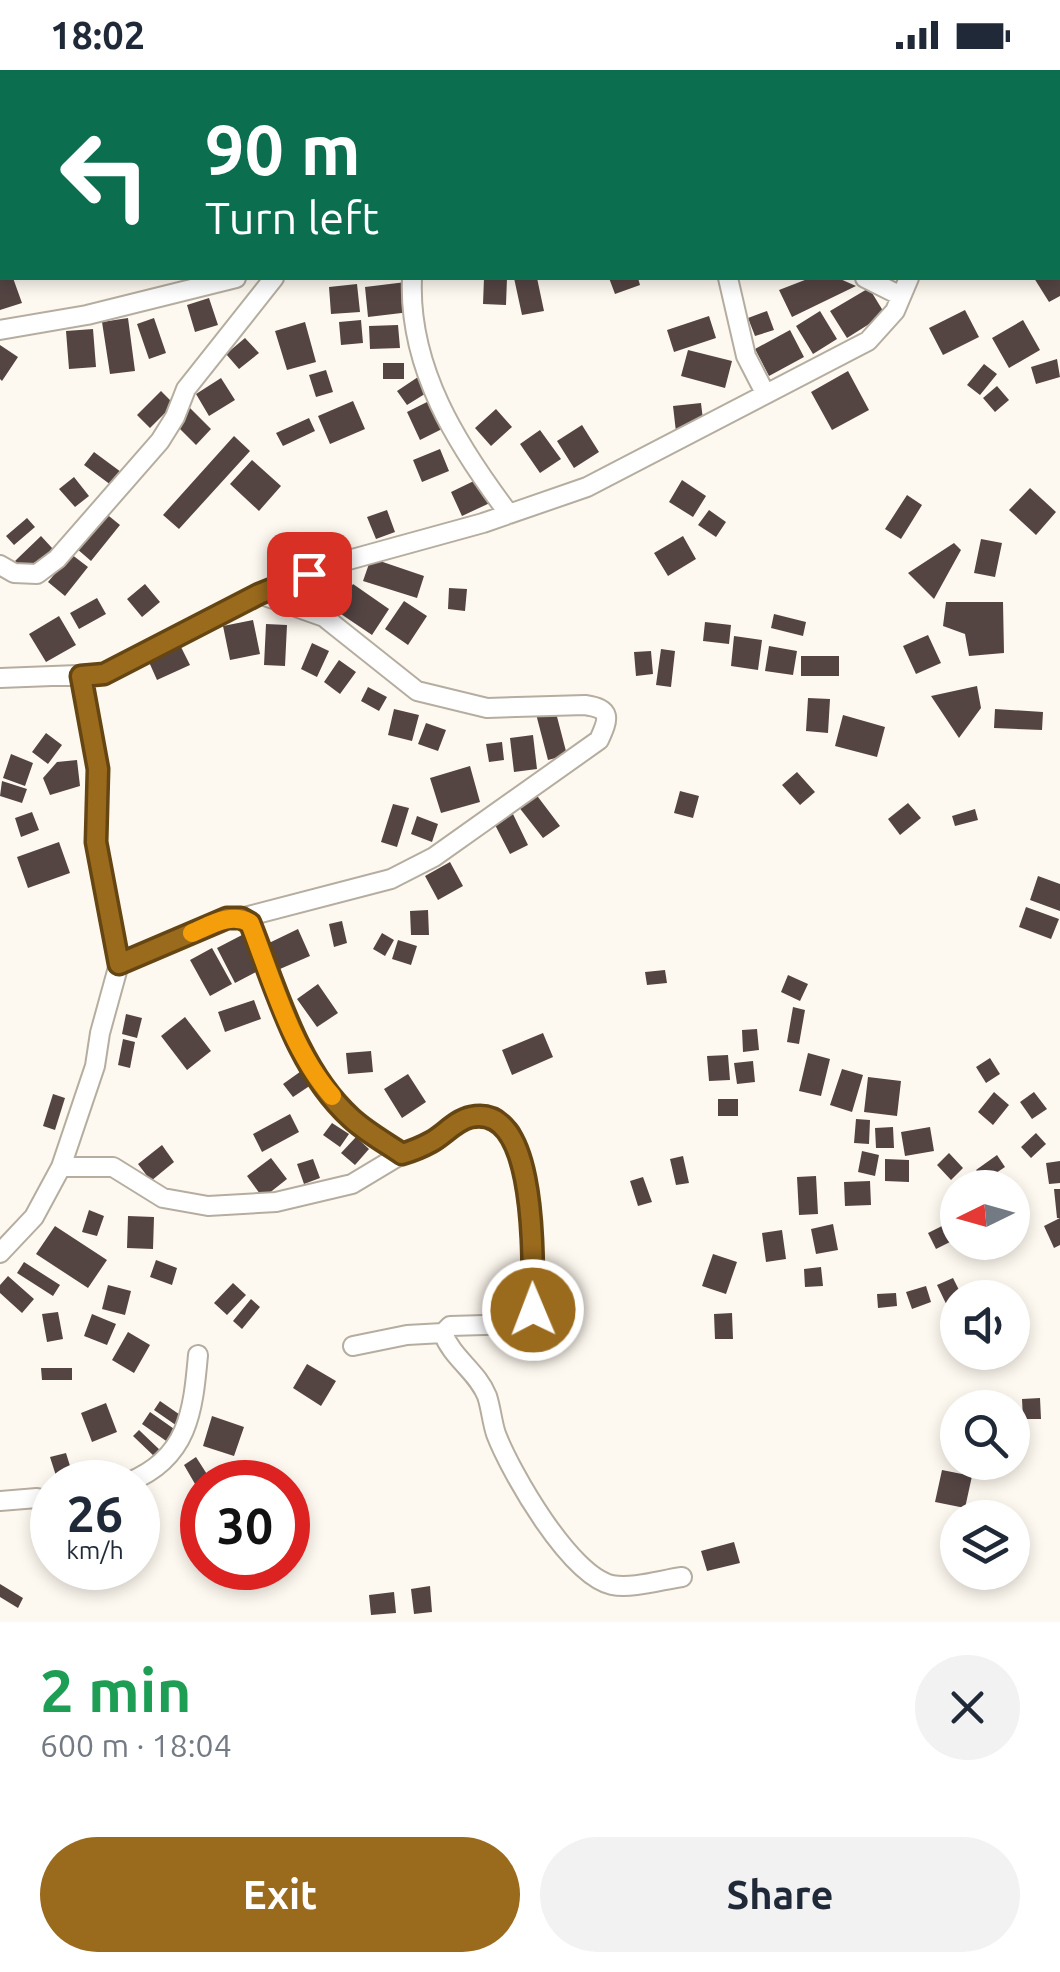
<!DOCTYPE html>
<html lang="en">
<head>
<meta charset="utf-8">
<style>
  body { margin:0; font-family:Ubuntu,sans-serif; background:#f2f2f3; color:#1f2937; height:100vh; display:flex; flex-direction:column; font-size:38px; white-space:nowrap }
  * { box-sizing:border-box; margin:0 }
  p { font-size:32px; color:#747a83 }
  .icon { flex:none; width:55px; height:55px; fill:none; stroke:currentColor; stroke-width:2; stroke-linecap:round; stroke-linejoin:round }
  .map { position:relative; height:1552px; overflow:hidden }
  .panel { display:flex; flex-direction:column; background:#fff; flex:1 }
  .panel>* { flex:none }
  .top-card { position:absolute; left:0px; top:0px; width:1060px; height:210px; box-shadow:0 5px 15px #0003; background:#0b6e4f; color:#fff; overflow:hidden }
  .needle { width:65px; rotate:265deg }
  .fabs { position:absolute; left:940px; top:1100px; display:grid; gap:20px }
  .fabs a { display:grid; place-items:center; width:90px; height:90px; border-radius:50%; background:#fff; box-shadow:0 5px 15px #0003; font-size:50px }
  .speed { position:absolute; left:30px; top:1390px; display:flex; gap:20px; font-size:50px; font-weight:700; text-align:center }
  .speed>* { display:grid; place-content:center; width:130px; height:130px; border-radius:50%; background:#fff; box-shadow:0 5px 15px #0003; line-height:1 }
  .speed small { font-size:25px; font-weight:400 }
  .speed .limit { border:15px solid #d22; background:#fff; color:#111 }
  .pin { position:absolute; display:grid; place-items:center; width:85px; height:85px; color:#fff; margin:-42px; border-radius:20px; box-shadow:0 5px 15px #0006 }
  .me { position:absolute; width:110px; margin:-55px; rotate:359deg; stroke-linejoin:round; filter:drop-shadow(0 0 8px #0008) }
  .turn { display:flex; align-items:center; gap:35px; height:210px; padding:0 40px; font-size:45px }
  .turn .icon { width:130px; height:130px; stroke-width:2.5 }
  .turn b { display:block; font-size:70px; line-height:85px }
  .round { display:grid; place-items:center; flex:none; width:105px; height:105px; border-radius:52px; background:#f2f2f3 }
  .overview { display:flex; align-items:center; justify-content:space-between; height:170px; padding:0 40px }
  h1 { font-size:60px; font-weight:700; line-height:75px; color:#1e9e55 }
  .action { display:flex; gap:20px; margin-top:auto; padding:20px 40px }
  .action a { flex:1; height:115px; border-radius:60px; background:#9b6b1d; color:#fff; font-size:40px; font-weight:700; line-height:115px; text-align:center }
  .action a+a { background:#f2f2f3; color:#1f2937 }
  .status { display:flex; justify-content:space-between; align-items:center; height:70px; padding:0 50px; background:#fff; direction:ltr }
  .status svg { height:28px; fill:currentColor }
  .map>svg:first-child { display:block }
  .building { fill:#544543 }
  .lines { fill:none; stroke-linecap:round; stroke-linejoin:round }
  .minor-casing { stroke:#b5ada0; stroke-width:22 }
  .minor { stroke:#fff; stroke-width:18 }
  .route-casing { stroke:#654613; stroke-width:25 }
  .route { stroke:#9b6b1d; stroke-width:18 }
  .slow { stroke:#f59e0b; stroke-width:18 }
</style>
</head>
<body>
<div class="status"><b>18:02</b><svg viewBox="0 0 49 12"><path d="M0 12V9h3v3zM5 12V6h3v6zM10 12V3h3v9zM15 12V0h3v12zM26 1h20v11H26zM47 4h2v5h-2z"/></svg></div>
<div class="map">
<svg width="1060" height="1552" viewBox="0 0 1060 1552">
  <rect width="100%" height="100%" fill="#fef9f0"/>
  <path class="building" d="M0 208H13L22 233 0 240Z
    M484 208H507L506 235 483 234Z
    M514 208H537L544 241 522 245Z
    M609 208H638L640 215 615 224Z
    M810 208H838L856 216 792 247 779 220Z
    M1034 208H1060V226L1049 232Z
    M406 212 410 242 368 247 365 217Z
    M357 214 360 242 331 244 329 217Z
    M869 218 885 244 847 268 830 241Z
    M209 228 218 255 195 262 187 235Z
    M965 240 979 267 943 285 929 258Z
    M767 241 774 260 755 266 748 248Z
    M820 241 837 269 813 284 796 256Z
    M709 246 716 268 674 282 667 260Z
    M128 248 135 301 110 304 102 252Z
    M154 248 166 283 149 289 137 254Z
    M361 250 363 273 341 275 339 252Z
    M1023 250 1040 280 1009 298 992 268Z
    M305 252 316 292 287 300 275 261Z
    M398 255 400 278 370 279 369 256Z
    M93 259 96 297 69 299 66 261Z
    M790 260 804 287 769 306 755 279Z
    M245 268 259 283 239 299 226 284Z
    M0 275 18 287 2 311 0 309Z
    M688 280 732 291 725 318 681 306Z
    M1057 289 1060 307 1036 314 1031 297Z
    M383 293H404V309H383Z
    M984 294 997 304 980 325 967 315Z
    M326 300 333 322 316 327 309 305Z
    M848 301 869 340 832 360 811 322Z
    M418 307 428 322 407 335 397 321Z
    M221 308 235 330 209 346 196 324Z
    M997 316 1009 330 995 342 983 328Z
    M161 321 174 334 150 358 137 345Z
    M433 329 446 357 420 370 407 342Z
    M353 331 365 359 330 374 318 346Z
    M701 333 704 358 676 362 673 336Z
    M190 338 211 359 196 375 175 354Z
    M496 339 512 357 491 376 475 358Z
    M309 348 315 361 283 376 276 363Z
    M582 355 599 382 574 398 557 371Z
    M540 360 561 389 540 403 520 374Z
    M234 366 250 381 179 459 163 445Z
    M440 379 449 401 422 412 413 390Z
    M94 382 121 402 111 415 84 395Z
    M252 390 281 416 259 441 230 414Z
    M74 407 89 426 75 437 59 419Z
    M480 408 492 432 462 446 451 422Z
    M682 410 706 426 693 447 669 432Z
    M1030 418 1056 442 1036 465 1009 440Z
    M907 425 922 435 901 469 885 459Z
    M387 440 395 462 376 469 367 447Z
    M709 440 726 452 716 467 698 455Z
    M104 442 120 455 91 491 76 478Z
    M27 448 35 457 14 475 6 466Z
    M41 466 53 479 27 504 15 491Z
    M683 466 696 489 668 506 654 483Z
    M981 469 1002 473 995 507 974 503Z
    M954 473 961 480 934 529 908 503Z
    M71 484 88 497 65 526 48 512Z
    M371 488 424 506 417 528 363 511Z
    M145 514 160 532 142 547 127 529Z
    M353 514 389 539 372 565 335 540Z
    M449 518 467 519 465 541 448 539Z
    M97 528 106 544 79 559 70 543Z
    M404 531 427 546 408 575 385 559Z
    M946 532H1003L1004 583 969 586 965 564 943 556Z
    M774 544 806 552 803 566 771 558Z
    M59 546 76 575 46 592 29 564Z
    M253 550 260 584 230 590 223 556Z
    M705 552 731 555 729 574 703 571Z
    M266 554 287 555 285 596 264 595Z
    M928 565 941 593 916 604 903 576Z
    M734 566 762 570 758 600 731 596Z
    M312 573 329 581 317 607 301 599Z
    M769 576 797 581 793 605 765 601Z
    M181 577 190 595 157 610 149 592Z
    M661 579 675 581 671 617 656 615Z
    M651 581 653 604 636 606 634 582Z
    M801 586H839V606H801Z
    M339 590 356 602 340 624 324 612Z
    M977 616 981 638 959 668 931 626Z
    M368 617 387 627 379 641 361 631Z
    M808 628 830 629 828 663 806 661Z
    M394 639 419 645 412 671 388 665Z
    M555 639 567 685 548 690 536 644Z
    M995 639 1043 642 1042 660 994 658Z
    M843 645 885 657 877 687 835 676Z
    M426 653 446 660 438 681 418 674Z
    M46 663 62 675 48 694 32 682Z
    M533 665 537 699 514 702 510 668Z
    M502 672 504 690 489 692 486 674Z
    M11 684 33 693 25 716 3 708Z
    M77 690 80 716 50 725 43 708 57 692Z
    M470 696 480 732 441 743 430 708Z
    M797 702 815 722 800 735 782 715Z
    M2 711 27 719 22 733 0 726Z
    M680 721 699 726 693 748 674 743Z
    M535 723 560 756 543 768 518 736Z
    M908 733 921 748 900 765 888 749Z
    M393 734 409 738 397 777 381 772Z
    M975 739 978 750 955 756 952 746Z
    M32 742 39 760 21 767 15 748Z
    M512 742 528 775 510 784 493 751Z
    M417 746 438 754 432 772 411 764Z
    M59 772 70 803 28 818 17 787Z
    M450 792 463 816 438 830 425 806Z
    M1038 806 1060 814V841L1030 830Z
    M1026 837 1059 849 1051 869 1019 857Z
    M428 840 429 865H411L410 841Z
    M342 851 347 873 334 877 329 854Z
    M298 859 310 886 280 899 269 873Z
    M382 863 394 870 385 886 373 879Z
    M242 865 260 900 235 913 217 878Z
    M398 870 417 876 411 895 392 889Z
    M212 878 232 914 210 926 190 890Z
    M665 900 667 913 647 915 645 902Z
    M788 905 808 914 800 931 781 922Z
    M318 914 338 943 317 957 297 929Z
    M254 930 261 949 225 962 218 942Z
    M793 937 805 940 799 974 787 972Z
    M126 944 142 948 137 968 122 964Z
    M185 947 211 981 187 1000 161 966Z
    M757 959 759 980 743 982 742 960Z
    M543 963 553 987 512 1005 502 980Z
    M123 969 135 972 130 998 118 995Z
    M371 981 373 1002 348 1004 346 983Z
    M808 983 830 989 821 1026 799 1021Z
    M728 985 730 1010 709 1011 707 986Z
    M990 988 1000 1004 986 1013 976 997Z
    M753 991 755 1012 737 1014 734 993Z
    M304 999 314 1013 293 1027 283 1014Z
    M842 999 863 1005 852 1042 830 1035Z
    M408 1004 426 1032 402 1048 384 1019Z
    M868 1007 901 1011 897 1046 864 1042Z
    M994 1022 1009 1035 993 1055 978 1042Z
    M1034 1022 1047 1039 1032 1049 1020 1032Z
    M53 1024 65 1028 55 1060 43 1056Z
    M718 1029H738V1046H718Z
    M290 1044 299 1062 262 1082 253 1064Z
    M856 1049 870 1050 869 1074 854 1073Z
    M332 1053 349 1064 340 1077 323 1065Z
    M893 1057 894 1078H876L875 1058Z
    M930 1057 934 1081 905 1086 901 1062Z
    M1036 1063 1046 1074 1031 1088 1021 1077Z
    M356 1067 369 1079 355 1095 341 1083Z
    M162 1075 174 1092 151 1111 138 1094Z
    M862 1081 879 1085 875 1106 858 1102Z
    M949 1083 963 1098 951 1110 937 1095Z
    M997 1085 1005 1097 984 1111 976 1100Z
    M683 1086 689 1113 676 1115 670 1089Z
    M271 1088 287 1109 263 1128 247 1106Z
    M313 1089 320 1108 304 1114 297 1094Z
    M885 1089 909 1090V1112L885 1111Z
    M1060 1091V1113L1049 1114 1046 1093Z
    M816 1106 818 1144 799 1145 797 1107Z
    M643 1107 652 1132 638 1136 630 1111Z
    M870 1111 871 1135 845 1136 844 1112Z
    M1054 1119H1060V1175L1054 1178 1044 1156 1060 1148H1057Z
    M89 1140 104 1146 97 1166 82 1162Z
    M128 1146 154 1147 153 1179 127 1178Z
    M833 1154 838 1180 816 1184 811 1159Z
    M946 1154 954 1170 936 1179 928 1163Z
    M55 1156 107 1190 88 1218 36 1184Z
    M782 1160 786 1189 766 1192 762 1163Z
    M713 1184 737 1192 726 1224 702 1216Z
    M156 1190 177 1198 172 1215 150 1207Z
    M24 1192 60 1215 53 1226 17 1203Z
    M821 1197 823 1216 805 1217 804 1199Z
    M8 1206 34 1229 22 1243 0 1223V1215Z
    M953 1208 963 1228H958V1241L951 1244 937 1215Z
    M233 1213 246 1225 227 1245 214 1233Z
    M108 1215 131 1221 125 1245 102 1239Z
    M926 1216 931 1232 912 1239 906 1222Z
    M896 1223 897 1236 878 1238 877 1224Z
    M251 1229 260 1237 242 1259 233 1251Z
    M58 1242 63 1269 47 1272 42 1244Z
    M732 1243 733 1269H715L714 1244Z
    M92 1244 116 1254 107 1275 84 1266Z
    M128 1262 150 1275 134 1303 112 1290Z
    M307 1294 336 1311 321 1336 293 1318Z
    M41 1298H72V1310H42Z
    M1040 1328 1041 1349H1023L1022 1329Z
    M160 1331 186 1349 180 1358 154 1340Z
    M106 1333 117 1362 92 1372 81 1343Z
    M150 1342 187 1368 179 1380 142 1354Z
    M212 1346 244 1357 234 1386 203 1376Z
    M139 1360 162 1382 156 1388 133 1366Z
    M66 1383 75 1412H58L50 1387Z
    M196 1387 212 1412H202V1426L184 1395Z
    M942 1400 972 1406 965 1438 935 1432Z
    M143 1421 157 1450 138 1459V1423Z
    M734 1472 740 1493 707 1501 701 1481Z
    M0 1514 23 1528 18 1538 0 1527Z
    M430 1516 432 1542 414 1544 411 1519Z
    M394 1522 396 1543 371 1545 369 1525Z"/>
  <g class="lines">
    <g class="minor-casing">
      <path id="minor" d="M250 0 252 2
        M592 0 593 2
        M707 0V2
        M119 2 122 0
        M532 2 538 0
        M745 2V0
        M887 2 891 0
        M0 13 2 8
        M0 113 2 110
        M412 208C408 298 457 375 509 444
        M728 208 746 286 765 323
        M865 208 901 226
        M0 260 87 245 236 208
        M0 495 14 503 37 504 57 489 160 371 175 347 186 319 274 208
        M0 608 104 604 259 524 334 494 483 453 587 417 868 271 895 241 909 208
        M241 848 391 809 434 787 599 670C609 648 612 639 585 635L487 638 417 621 324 547 259 524
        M119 894 227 849 241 848 250 853C276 918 297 999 351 1048 366 1062 386 1072 402 1084
        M61 1097H113L163 1128 208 1136 276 1132 352 1114 402 1084 430 1073 463 1050 474 1046 495 1048 510 1062 522 1091 532 1163 533 1240 529 1249 518 1254 450 1256 443 1263C452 1288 477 1301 487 1326 491 1338 492 1352 496 1364 511 1403 570 1506 612 1515 632 1519 661 1510 682 1507
        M0 1183 34 1147 61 1097 95 996 100 963 119 894 96 772 98 699 81 605
        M353 1276 407 1265 443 1263
        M129 1412C188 1388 193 1342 198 1285
        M0 1431 37 1428 52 1431"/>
    </g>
    <use href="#minor" class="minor"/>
  </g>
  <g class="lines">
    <g class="route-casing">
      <path id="route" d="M309 504 259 524 104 604 81 606 98 699 96 772 119 894 227 848H241L250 853C276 918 297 999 351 1048 366 1062 386 1073 402 1084 412 1081 422 1077 431 1072 444 1065 456 1050 471 1047 540 1032 532 1198 533 1240"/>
    </g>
    <use href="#route" class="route"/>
    <path class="slow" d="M192 863C211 855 231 842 250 853 272 910 291 979 332 1026"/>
  </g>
</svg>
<div class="fabs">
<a><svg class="needle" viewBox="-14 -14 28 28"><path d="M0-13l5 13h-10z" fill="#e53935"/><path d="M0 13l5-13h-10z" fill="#747a83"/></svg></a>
<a><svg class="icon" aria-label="sound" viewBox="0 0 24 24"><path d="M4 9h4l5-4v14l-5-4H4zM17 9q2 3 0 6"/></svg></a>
<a><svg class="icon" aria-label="search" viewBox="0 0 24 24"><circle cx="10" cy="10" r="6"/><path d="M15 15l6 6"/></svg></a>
<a><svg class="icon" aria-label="layers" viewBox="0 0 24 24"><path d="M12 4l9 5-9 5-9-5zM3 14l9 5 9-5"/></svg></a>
</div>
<div class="speed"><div>26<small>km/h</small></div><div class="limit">30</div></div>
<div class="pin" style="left:309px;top:504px;background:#d93025"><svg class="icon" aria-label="arrive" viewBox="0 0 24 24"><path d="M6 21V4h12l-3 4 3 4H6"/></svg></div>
<svg class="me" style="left:533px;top:1240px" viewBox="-20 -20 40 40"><circle r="17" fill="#9b6b1d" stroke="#fff" stroke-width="3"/><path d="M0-11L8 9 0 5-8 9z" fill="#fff"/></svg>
<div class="top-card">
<div class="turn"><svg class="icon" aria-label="left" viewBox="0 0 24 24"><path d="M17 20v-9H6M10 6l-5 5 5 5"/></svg><div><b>90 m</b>Turn left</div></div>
</div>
</div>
<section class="panel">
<div class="overview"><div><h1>2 min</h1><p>600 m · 18:04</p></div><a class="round"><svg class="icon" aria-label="close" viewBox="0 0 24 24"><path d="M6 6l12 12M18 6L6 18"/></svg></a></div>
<div class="action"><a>Exit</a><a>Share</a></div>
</section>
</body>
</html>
